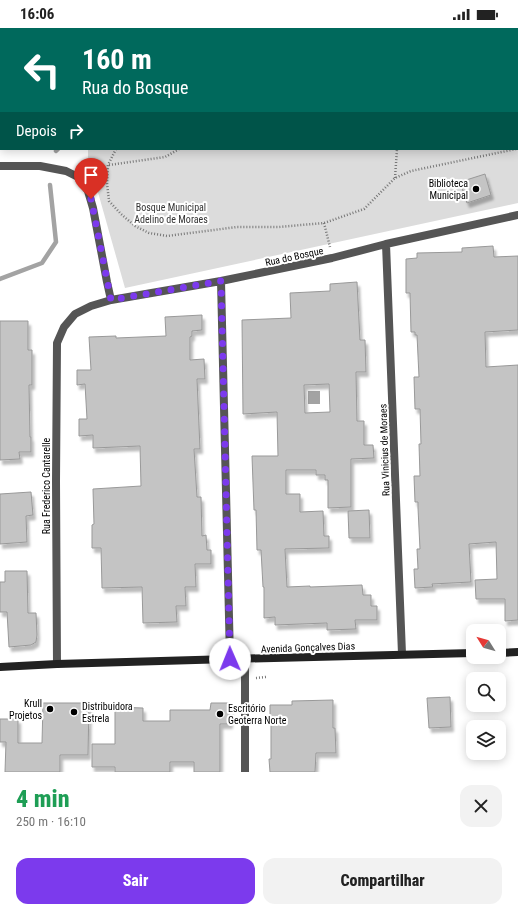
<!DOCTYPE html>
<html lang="pt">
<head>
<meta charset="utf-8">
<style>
  body { margin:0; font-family:"Roboto Condensed",sans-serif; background:#f2f2f2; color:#222; height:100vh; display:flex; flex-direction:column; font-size:15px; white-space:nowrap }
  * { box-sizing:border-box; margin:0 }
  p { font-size:13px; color:#767676 }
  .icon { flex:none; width:22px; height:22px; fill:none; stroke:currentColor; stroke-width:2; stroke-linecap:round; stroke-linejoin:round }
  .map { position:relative; height:744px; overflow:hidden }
  .details { display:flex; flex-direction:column; background:#fff; flex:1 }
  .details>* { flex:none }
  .hud { position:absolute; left:0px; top:0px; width:518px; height:122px; box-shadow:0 2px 10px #0003; background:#00695c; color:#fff; overflow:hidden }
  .needle { width:26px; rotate:307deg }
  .controls { position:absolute; left:466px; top:596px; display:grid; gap:8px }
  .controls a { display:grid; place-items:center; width:40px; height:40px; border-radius:8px; background:#fff; box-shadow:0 2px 10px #0003; font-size:20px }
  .pin { position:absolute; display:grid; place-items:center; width:34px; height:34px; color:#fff; margin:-41px -17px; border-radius:50% 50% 50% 0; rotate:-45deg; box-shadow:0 0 4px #0007 }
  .pin .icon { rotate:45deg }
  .me { position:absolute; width:44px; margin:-22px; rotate:359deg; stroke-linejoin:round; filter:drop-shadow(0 0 3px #0008) }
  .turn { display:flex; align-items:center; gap:14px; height:84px; padding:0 16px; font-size:18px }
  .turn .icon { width:52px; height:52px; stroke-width:2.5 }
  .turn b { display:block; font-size:28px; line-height:34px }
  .then { display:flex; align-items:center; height:38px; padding:0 16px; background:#0003; gap:8px; font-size:15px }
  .round { display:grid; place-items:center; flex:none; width:42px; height:42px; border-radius:12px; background:#f2f2f2 }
  .headline { display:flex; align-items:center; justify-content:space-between; height:68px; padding:0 16px }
  h1 { font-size:24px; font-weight:800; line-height:30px; color:#1e9e55 }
  .cta { display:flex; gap:8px; margin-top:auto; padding:8px 16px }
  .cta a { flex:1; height:46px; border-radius:12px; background:#7c3aed; color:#fff; font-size:16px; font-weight:800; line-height:46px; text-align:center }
  .cta a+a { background:#f2f2f2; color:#222 }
  .status { display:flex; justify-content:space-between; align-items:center; height:28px; padding:0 20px; background:#fff; direction:ltr }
  .status svg { height:11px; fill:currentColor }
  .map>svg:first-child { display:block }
  .green { fill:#dcdcdc }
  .water { fill:#a3a3a3 }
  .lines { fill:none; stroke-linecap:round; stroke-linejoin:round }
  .stream { stroke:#a3a3a3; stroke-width:4.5 }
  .building { fill:#c4c4c4; stroke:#999; fill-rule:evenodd; filter:url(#shadow) }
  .path { stroke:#777; stroke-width:2.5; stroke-dasharray:1 2; stroke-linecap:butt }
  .street { stroke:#555; stroke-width:8 }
  .secondary { stroke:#222; stroke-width:8 }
  .route { stroke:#7c3aed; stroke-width:7; stroke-dasharray:0 12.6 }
  .poi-dot { fill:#000; stroke:#fff; stroke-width:1.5 }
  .labels { text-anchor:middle; stroke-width:4; stroke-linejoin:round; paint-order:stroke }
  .poi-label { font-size:10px; fill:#000; stroke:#fff; text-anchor:end }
  .park-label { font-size:10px; fill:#333; stroke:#fff }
  .street-label { font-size:10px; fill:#000; stroke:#fff }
</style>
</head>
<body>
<div class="status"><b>16:06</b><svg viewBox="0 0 49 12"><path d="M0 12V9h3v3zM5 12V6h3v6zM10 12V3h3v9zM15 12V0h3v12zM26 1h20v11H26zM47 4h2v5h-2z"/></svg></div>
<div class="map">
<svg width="518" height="744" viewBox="0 0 518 744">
  <defs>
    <filter id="shadow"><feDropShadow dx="2.5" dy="4.5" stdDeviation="1" flood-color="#0004"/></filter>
  </defs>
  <rect width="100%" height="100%" fill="#fff"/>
  <path class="green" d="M88 0H518V175L125 260 88 129V121H517V1H88Z"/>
  <path class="water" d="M308 363H320V376H308Z"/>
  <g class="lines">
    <path class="stream" d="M192 1 193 0
      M56 123 58 121
      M0 251 42 235 56 214 50 157"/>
  </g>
  <path class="building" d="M485 146 491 167 467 175 460 154Z
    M493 218 494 229 518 228V302L485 304 486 339 518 337V592L505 593V571H476L475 552 497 551 496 514 469 516 471 554 432 556 433 559 415 560 414 541H418L417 521H420L418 480V474H415L414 448H420L419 416H421L420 381H415L414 349H419L417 307H415V304H411L410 265H406V231L417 230V225L462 224V220Z
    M357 254 360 312H365L366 344H356L357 393H364V417H373L374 430 351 431V479L328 480V452H325V447H316V442H286V466H300V484L323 483 324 508H329V520L285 521 287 559 310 558V559L362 557 363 567H371V578H377V592H355L356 601 327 602V595L275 597V589L264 590V559H263L261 522H257L256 482H254L252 428H278L277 384 243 386 242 292 291 290 290 265 330 263V256ZM329 356 330 384 305 385 304 357Z
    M202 287V302L192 303V308L190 309V332L204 331 205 351H197L200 421H194L197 469H201L202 508 206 507 207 522H211V536H195L196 559H185L186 578H176L177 594 143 595 142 559 102 560 101 520H92V497L94 496 93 461 141 458 140 418 93 420V407L79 408V391H87L85 356 77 357V342H91L89 309 116 308V310L166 308 165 289Z
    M0 293H28V322H32V357H29L30 409H31V424H19L20 431 0 432Z
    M31 464 33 487 26 488 27 514 0 516V466Z
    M369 482 370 510H349L348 483Z
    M5 543H27L28 585H36L37 607 36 614 31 617 9 619 7 584H0V554H5Z
    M450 669 451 699 429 700 427 670Z
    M333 672V700H335L336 725H316L315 744H270L269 731H271V691H270V677H292V673Z
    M43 675H89L88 727H60V744H5L6 714H0V691H18V715H42Z
    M211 675H230V696H220V744H194V734H170V744H115V739H92V716H115V679L143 680V693H170V682H210Z"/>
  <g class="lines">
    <path class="path" d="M225 1V0
      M276 1 277 0
      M403 1 406 0
      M517 57H518
      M116 121 108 137 107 155 109 173 121 186 135 198 149 205 167 208 237 199H279L324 195 364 181 395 150 411 143 516 121
      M109 137 165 129 179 121
      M395 150 397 121
      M324 195 330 219
      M256 650 266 649"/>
    <path class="street" d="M0 138H40L66 143 78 149 88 163 93 180 107 254 111 272
      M386 216 402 626
      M221 253 230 631
      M57 636 56 453 57 315 64 299 75 286 91 278 111 272 221 253 332 230 386 216 518 187
      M245 744V630"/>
    <path class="secondary" d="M499 625 518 624
      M0 639 57 636 230 631 473 625"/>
  </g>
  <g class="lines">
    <path class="route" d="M91 171 111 272 221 253 230 631"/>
  </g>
  <g class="poi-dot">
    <circle cx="476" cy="161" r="4"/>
    <circle cx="50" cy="681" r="4"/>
    <circle cx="74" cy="684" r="4"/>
    <circle cx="220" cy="686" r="4"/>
  </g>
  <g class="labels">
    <g class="poi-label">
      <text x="468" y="159">Biblioteca<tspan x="468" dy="12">Municipal</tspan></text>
      <text x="42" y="679">Krull<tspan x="42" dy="12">Projetos</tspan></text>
      <text x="82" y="682" text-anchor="start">Distribuidora<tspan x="82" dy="12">Estrela</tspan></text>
      <text x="228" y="684" text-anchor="start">Escritório<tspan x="228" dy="12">Geoterra Norte</tspan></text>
    </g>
    <g class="park-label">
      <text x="171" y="183">Bosque Municipal<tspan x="171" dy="12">Adelino de Moraes</tspan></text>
    </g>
    <g class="street-label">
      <text transform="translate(294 228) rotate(-12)" y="4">Rua do Bosque</text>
      <text transform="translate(384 422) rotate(-92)" y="4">Rua Vinicius de Moraes</text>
      <text transform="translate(46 458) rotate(-90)" y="4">Rua Frederico Cantarelle</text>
      <text transform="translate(308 619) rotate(-2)" y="4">Avenida Gonçalves Dias</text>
    </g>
  </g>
</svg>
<div class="controls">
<a><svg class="needle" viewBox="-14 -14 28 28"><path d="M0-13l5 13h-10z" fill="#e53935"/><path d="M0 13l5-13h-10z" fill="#767676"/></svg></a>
<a><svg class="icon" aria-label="search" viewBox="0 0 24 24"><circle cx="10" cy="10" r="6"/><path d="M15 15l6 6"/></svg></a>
<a><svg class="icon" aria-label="layers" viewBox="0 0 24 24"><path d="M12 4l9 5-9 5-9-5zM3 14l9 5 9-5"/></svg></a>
</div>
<div class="pin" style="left:91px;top:171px;background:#d93025"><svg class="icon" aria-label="arrive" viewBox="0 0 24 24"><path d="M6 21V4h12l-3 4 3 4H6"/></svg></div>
<svg class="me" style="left:230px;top:631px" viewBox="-20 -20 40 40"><circle r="19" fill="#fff"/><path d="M0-13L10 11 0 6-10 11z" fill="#7c3aed"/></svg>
<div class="hud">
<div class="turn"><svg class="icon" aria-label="left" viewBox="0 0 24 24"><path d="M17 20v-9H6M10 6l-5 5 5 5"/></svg><div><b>160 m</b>Rua do Bosque</div></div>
<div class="then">Depois<svg class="icon" aria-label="right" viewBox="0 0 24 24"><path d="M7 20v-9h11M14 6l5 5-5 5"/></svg></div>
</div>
</div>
<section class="details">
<div class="headline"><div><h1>4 min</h1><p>250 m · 16:10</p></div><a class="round"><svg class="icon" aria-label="close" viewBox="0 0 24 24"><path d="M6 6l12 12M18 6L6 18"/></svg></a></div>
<div class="cta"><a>Sair</a><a>Compartilhar</a></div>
</section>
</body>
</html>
